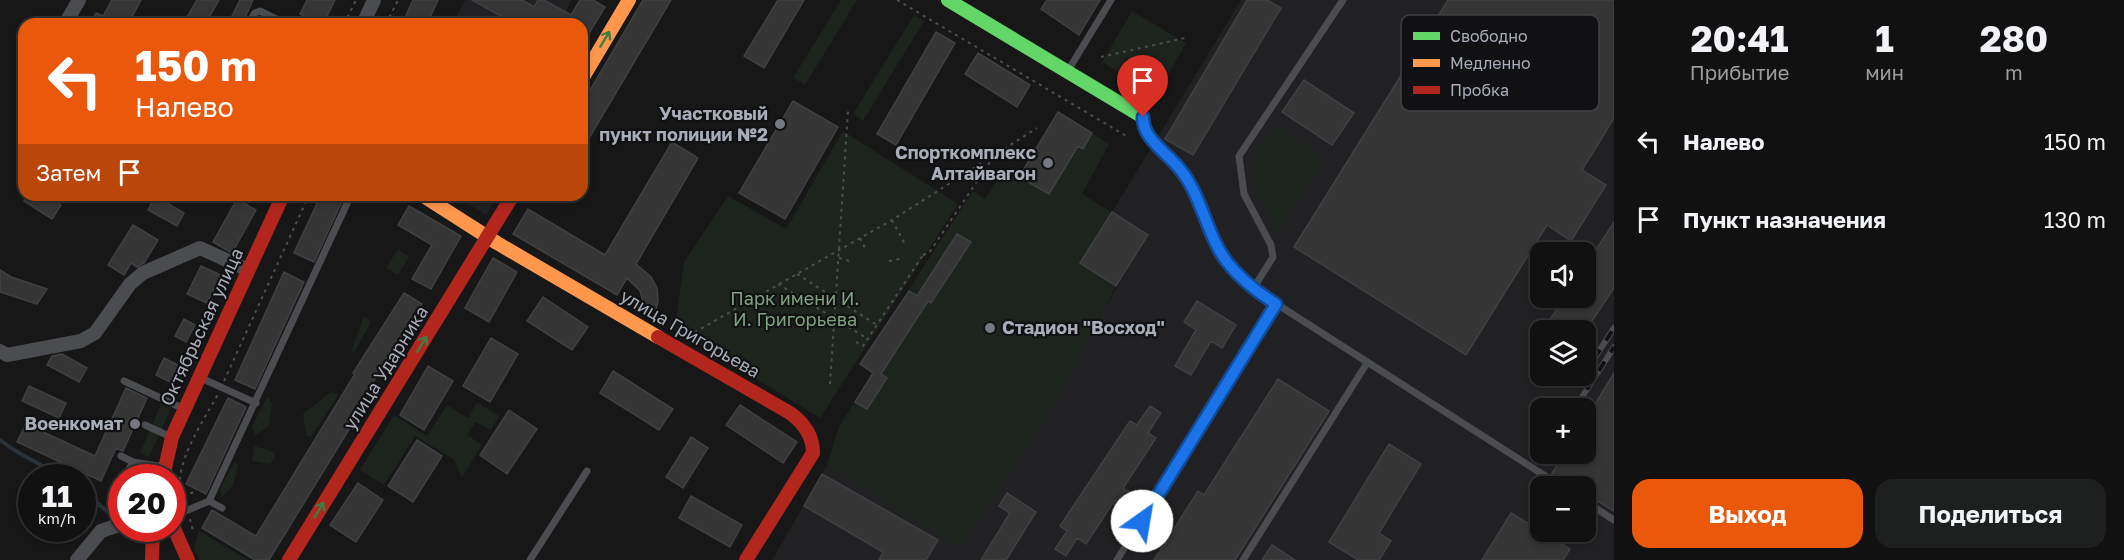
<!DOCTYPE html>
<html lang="ru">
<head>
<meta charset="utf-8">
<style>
  body { margin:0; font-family:"Golos Text",sans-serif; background:#1e1f1f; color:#f1f3f6; height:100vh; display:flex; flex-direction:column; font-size:22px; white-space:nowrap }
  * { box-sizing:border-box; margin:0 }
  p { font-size:20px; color:#9c9d9f }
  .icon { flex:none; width:33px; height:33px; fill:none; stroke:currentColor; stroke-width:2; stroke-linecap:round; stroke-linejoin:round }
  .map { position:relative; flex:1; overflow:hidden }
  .details { display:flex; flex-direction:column; background:#111; width:510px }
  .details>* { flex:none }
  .top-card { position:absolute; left:18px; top:18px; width:570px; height:183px; border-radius:18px; box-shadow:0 3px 9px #0003,0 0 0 2px #303131; background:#ea580c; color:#fff; overflow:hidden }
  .buttons { position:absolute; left:1530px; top:242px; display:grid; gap:12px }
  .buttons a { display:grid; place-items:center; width:66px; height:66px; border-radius:12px; background:#111; box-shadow:0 3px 9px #0003,0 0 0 2px #303131; font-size:30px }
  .speed { position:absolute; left:18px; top:464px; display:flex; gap:12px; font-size:30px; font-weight:700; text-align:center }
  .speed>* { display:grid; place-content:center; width:78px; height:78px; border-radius:50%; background:#111; box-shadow:0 3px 9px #0003,0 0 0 2px #303131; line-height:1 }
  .speed small { font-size:15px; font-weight:400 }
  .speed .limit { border:9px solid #d22; background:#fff; color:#111 }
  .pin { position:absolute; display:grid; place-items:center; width:51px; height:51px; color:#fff; margin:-62px -26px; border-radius:50% 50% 50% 0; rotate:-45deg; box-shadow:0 0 6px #0007 }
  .pin .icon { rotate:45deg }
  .me { position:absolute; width:66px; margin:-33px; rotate:32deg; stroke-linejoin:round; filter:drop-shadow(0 0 4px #0008) }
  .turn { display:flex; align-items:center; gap:21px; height:126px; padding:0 18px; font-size:27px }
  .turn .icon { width:78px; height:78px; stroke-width:2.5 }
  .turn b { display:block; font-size:42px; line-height:51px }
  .then { display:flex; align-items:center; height:57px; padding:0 18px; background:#0003; gap:12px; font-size:22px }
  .eta { display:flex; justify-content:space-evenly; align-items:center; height:102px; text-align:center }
  .eta b { font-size:36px; font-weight:700; line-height:42px }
  .cta { display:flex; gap:12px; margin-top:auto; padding:12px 18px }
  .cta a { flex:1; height:69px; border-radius:18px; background:#ea580c; color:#fff; font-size:24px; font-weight:700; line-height:69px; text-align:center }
  .cta a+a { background:#1e1f1f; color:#f1f3f6 }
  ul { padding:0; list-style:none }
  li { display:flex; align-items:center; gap:18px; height:78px; padding:0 18px }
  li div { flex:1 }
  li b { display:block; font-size:22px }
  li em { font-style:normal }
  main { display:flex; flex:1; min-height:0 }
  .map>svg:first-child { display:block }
  .built { fill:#212123; fill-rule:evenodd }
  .green { fill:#1d241e }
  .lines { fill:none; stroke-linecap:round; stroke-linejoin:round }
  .stream { stroke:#2a3239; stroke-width:4 }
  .building { fill:#353536; stroke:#3f4043; stroke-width:1.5 }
  .path { stroke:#4d4e52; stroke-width:2; stroke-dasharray:3 4.5; stroke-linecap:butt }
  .lane { stroke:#4b4c50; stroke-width:7 }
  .street { stroke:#4b4c50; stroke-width:14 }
  .fast { stroke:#63d668; stroke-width:14 }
  .slow { stroke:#ff974d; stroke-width:14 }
  .jam { stroke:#b3261e; stroke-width:14 }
  .rail-casing { stroke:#4b4c4f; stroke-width:6 }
  .rail { stroke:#111113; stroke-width:4; stroke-dasharray:11; stroke-linecap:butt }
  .oneway { stroke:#3e7d42 }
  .route-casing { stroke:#114b97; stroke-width:15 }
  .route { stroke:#1a73e8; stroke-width:10 }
  .poi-dot { fill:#757880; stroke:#111113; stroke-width:2 }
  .labels { text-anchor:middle; stroke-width:4.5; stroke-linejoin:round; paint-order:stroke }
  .poi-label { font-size:18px; font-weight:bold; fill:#a8adb8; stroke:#111113; text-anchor:end }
  .park-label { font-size:18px; fill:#7fa381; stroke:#111113 }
  .street-label { font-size:18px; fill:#a8adb8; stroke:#111113 }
  .key { fill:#111113; stroke:#3e4045; stroke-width:1.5 }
  .key-label { font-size:16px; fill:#a8adb8 }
</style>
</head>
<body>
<main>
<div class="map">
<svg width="1614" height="560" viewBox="0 0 1614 560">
  <rect width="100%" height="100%" fill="#171717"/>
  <path class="built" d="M465 0H572L558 24H453Z
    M1241 0H1614V560H772L827 465 960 547 1148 236 1112 212ZM1540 252H1586V297H1540ZM1540 330H1586V375H1540ZM1540 408H1586V453H1540ZM1540 486H1586V531H1540Z
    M454 195H498L486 215Z"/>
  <path class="green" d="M841 0H857L805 85 793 78Z
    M1132 11 1186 43 1157 95 1102 62Z
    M914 15 924 21 863 121 853 114Z
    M1058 112 1109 144 1082 194 1148 235 1116 286 1059 396 960 548 827 465 839 427 873 373 860 364 973 191 985 199 1005 168 1019 177Z
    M1275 125 1325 159 1278 233 1252 183 1253 158Z
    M843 131 958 204 820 418 675 329 684 262 728 196 786 229Z
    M398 249 409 257 398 275 386 268Z
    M364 316 371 322 354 353 351 351Z
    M331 392 338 395 311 437 306 436 303 414Z
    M268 396 272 404 269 426 255 436 252 426Z
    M477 402 499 416 491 430 476 422 467 435 482 445 462 477 453 459 415 436 384 485 360 470 394 415 427 436 447 405 468 418Z
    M161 404 171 408 149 457 140 453Z
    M254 446 274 452 275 458 270 464 252 461Z
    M234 462 238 465 233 485 222 498 220 489Z
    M199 531 248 560H200L194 550Z"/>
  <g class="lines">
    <path class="stream" d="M0 440C18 455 42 464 62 477
      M82 491C96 500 105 513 121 518"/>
  </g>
  <path class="building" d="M112 0H141L128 24H90L96 13 103 16Z
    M197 0H219L205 24H183Z
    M240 0H253L242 24H228Z
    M307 0H335L323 24H319L300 14Z
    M413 0H438L427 24 406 15Z
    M472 0H522L534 7 538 0H544L571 15 580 0H593L605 7 582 45V24H515Z
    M643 0H671L582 150V104Z
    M778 0H804L764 68 744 56Z
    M1047 0H1100L1079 35 1041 9Z
    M1247 0H1267L1281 8 1193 155 1165 139Z
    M1448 0H1614V118L1582 170 1606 185 1571 241 1547 225 1466 355 1294 247Z
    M936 32 955 43 896 145 877 134Z
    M978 53 1030 85 1017 107 965 74Z
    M1304 80 1354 113 1332 145 1282 112Z
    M793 101 838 127 785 219 739 193Z
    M1058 112 1092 133 1083 149 1078 146 1049 194 1019 177Z
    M672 142 698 158 636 264 651 277 657 288 658 301 655 314 641 309 643 301 640 291 627 278 617 295 513 234 528 209 605 255Z
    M28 195H46L61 205 52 219 24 201Z
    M321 195H345L314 262 294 253Z
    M155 196 184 213 177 226 148 210Z
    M237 199 256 210 232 253 213 242Z
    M409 206 461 236 431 289 412 279 432 245 398 225Z
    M1112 212 1148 235 1116 286 1080 263Z
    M1614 222V288L1586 330H1543L1565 297H1586V265Z
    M133 225 158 240 144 263 137 267 131 263 124 275 108 265Z
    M957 234 971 242 931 303 928 301 881 374 887 378 867 409 855 402 873 373 860 364 909 291 917 296Z
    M493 258 517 272 489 322 465 308Z
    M201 266 221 275 207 303 187 294Z
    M0 270 11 277 47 289 37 304 0 292Z
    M284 272 304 282 255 389 235 380Z
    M404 293 422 304 363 398 367 400 269 560H255L202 528 212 510 256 536 355 374 353 373Z
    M543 297 588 327 572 350 527 321Z
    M1197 301 1236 325 1222 348 1211 341 1191 375 1175 366 1196 330 1184 322Z
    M184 319 195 325 186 342 175 336Z
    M491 338 518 354 490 402 463 386Z
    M62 354 87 368 79 382 47 365 52 356Z
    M164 358 178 365 170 382 156 375Z
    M428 366 453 381 424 430 400 415Z
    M613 371 673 409 659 430 600 393Z
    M1614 373V511L1586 494V486H1573L1552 473 1565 453H1586V419Z
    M1278 379 1329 411 1235 560H1154L1198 491 1204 495Z
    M29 386 66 403 59 418 22 401Z
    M126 388 147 398 123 451 116 448 101 481 17 442 26 424 95 456Z
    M228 398 246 407 206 494 186 484Z
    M740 405 797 442 783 463 726 425Z
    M1150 406 1161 413 1148 433 1156 438 1123 488 1131 493 1123 505 1115 500 1086 544 1077 538 1066 556 1055 549 1067 531 1060 526 1130 421 1137 425Z
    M509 410 537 429 507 474 480 455Z
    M691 437 708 448 683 488 666 477Z
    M417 440 442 456 413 502 388 486Z
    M1389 444 1421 464 1379 533 1391 541 1379 560H1358L1329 542Z
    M822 474 938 540 926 560H879L883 552 804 506Z
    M358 483 383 500 356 542 330 525Z
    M1007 493 1036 512 1006 560H981L1010 513 999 506Z
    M691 496 742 525 730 547 679 518Z
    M1511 513 1570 549 1563 560H1482Z
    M1272 545 1295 560H1262Z"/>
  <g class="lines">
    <path class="path" d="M897 0 1128 137
      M344 24 356 0
      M386 24 398 0
      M1101 57 1185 38
      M892 220 906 246
      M860 238 865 248
      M923 255 929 253 994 156
      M839 258 853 262
      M889 261 904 258
      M797 274 877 325
      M778 284 868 339
      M688 336 892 220 1037 128
      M856 342 863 346 923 255H920
      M224 381 309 195
      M830 384 848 111
      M183 495 195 492
      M184 502C183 495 180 487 180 479 182 452 205 418 218 394
      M190 519 193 531"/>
    <path class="lane" d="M248 24 255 13 260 11 286 24
      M1069 69 1111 0
      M1143 120C1142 137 1171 157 1181 170 1194 188 1199 209 1208 229 1219 250 1232 267 1247 285L1561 486
      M1253 289 1273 257 1271 245 1244 194 1239 156 1343 0
      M201 378 256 403
      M124 381 182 408
      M145 425 169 436
      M121 456 133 462
      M125 477 133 462 164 467
      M209 501 222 508
      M1586 502 1614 520
      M172 517 209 501 351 195
      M530 560 587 471
      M1117 560 1276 304
      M1243 560 1367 363"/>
    <path class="street" d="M65 24 79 0
      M363 24 374 0
      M0 351 7 355 81 341 95 333 130 284 143 273 200 248 248 270
      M77 560 101 531 122 524"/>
    <path class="fast" d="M948 0 1143 117"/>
    <path class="slow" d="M582 79 629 0
      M422 195 497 243 658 337"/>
    <path class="jam" d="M658 337 790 413C804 423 813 435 813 453L746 560
      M163 477 172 437 283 195
      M172 524 188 560
      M152 560 153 528
      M289 560 513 195"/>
    <g class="rail-casing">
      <path id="rail" d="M1594 359 1614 328
        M1575 408 1614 347"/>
    </g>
    <use href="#rail" class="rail"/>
  </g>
  <defs><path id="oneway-shaft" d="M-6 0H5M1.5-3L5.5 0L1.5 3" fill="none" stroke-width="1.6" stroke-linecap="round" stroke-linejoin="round" transform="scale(1.5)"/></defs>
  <g class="oneway">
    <use href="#oneway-shaft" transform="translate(605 39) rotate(-59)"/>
    <use href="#oneway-shaft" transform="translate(422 344) rotate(-58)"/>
    <use href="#oneway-shaft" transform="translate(319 510) rotate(-59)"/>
  </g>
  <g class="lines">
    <g class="route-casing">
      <path id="route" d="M1142 521 1276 304C1257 292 1241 280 1227 262 1206 234 1202 195 1179 168 1167 153 1142 138 1143 117"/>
    </g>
    <use href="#route" class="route"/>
  </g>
  <g class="poi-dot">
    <circle cx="780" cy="124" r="6"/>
    <circle cx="1048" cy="163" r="6"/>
    <circle cx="990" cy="328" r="6"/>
    <circle cx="135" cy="424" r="6"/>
  </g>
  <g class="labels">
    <g class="poi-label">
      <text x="768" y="120">Участковый<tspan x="768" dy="21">пункт полиции №2</tspan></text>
      <text x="1036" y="159">Спорткомплекс<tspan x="1036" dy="21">Алтайвагон</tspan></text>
      <text x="1002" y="334" text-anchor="start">Стадион "Восход"</text>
      <text x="123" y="430">Военкомат</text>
    </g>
    <g class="park-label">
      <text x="795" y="305">Парк имени И.<tspan x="795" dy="21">И. Григорьева</tspan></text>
    </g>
    <g class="street-label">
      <text transform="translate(202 327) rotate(-65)" y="6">Октябрьская улица</text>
      <text transform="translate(690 334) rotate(30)" y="6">улица Григорьева</text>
      <text transform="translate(386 368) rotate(-58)" y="6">улица Ударника</text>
    </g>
  </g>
  <rect x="1401" y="15" width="198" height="96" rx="9" class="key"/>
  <rect x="1413" y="32" width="27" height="8" fill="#63d668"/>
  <rect x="1413" y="59" width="27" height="8" fill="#ff974d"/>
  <rect x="1413" y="86" width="27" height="8" fill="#b3261e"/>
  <g class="key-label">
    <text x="1450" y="42">Свободно</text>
    <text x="1450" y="69">Медленно</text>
    <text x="1450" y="96">Пробка</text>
  </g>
</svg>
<div class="buttons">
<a><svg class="icon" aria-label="sound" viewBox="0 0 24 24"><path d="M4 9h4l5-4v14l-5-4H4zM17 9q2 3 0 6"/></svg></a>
<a><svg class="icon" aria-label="layers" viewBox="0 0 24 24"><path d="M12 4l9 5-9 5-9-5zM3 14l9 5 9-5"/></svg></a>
<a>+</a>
<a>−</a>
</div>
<div class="speed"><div>11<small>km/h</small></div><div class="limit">20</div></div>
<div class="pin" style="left:1143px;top:117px;background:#d93025"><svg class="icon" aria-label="arrive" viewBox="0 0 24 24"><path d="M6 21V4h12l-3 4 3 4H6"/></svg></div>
<svg class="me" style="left:1142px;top:521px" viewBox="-20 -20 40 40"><circle r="19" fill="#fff"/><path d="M0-13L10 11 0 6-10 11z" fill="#1a73e8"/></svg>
<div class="top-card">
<div class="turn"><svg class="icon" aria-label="left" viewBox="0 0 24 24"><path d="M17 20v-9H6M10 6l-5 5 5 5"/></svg><div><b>150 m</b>Налево</div></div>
<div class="then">Затем<svg class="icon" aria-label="arrive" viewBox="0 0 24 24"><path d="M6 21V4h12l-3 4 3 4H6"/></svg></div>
</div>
</div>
<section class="details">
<div class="eta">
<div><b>20:41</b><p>Прибытие</p></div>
<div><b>1</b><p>мин</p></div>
<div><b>280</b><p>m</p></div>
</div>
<ul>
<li><svg class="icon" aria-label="left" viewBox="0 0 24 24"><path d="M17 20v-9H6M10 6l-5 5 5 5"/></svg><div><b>Налево</b></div><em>150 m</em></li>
<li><svg class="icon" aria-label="arrive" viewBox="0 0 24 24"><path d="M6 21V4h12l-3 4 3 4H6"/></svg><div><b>Пункт назначения</b></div><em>130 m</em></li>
</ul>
<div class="cta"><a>Выход</a><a>Поделиться</a></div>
</section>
</main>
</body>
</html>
